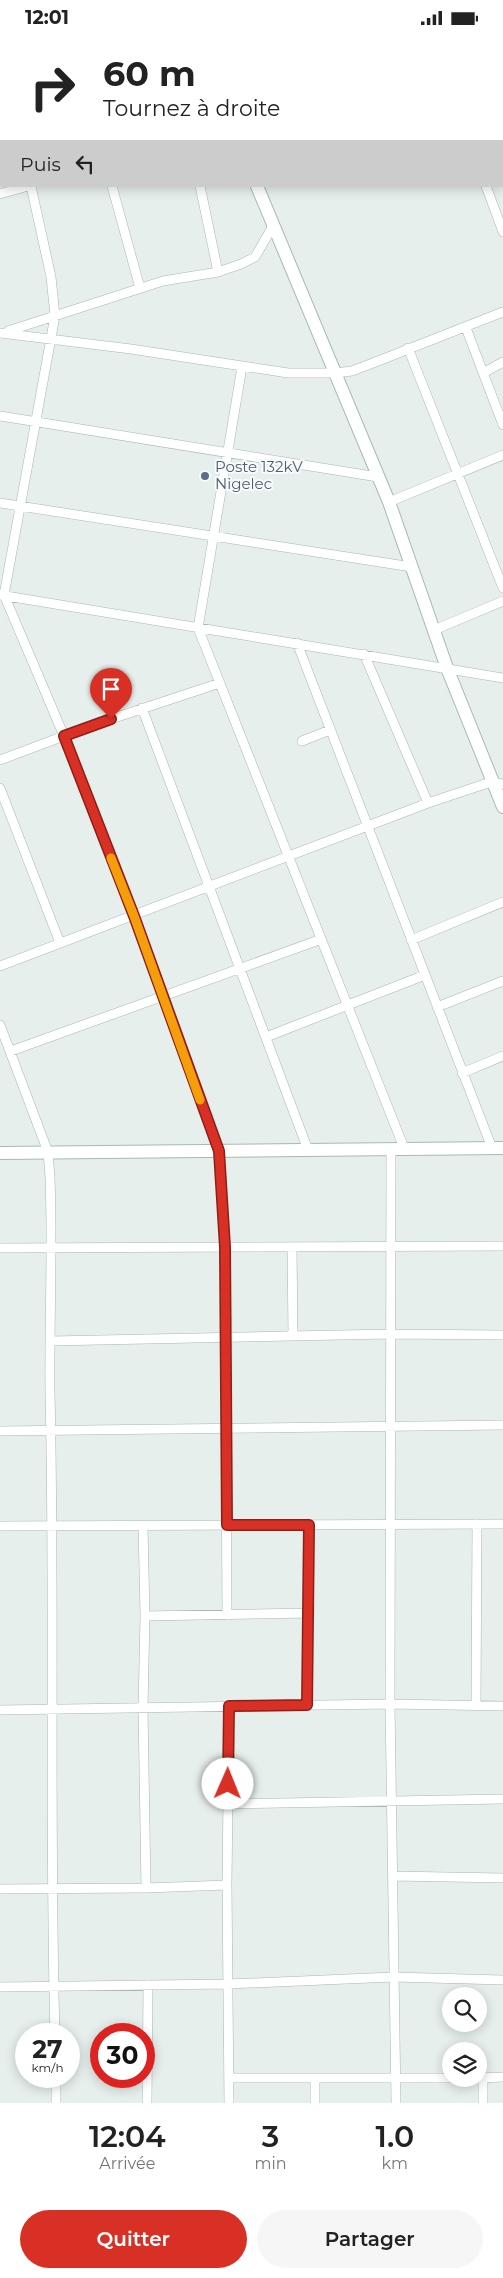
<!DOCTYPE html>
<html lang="fr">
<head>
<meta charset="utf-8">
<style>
  body { margin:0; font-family:Montserrat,sans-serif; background:#f6f6f6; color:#222; height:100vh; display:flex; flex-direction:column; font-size:19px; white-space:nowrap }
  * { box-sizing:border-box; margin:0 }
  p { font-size:16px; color:#767676 }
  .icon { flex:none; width:28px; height:28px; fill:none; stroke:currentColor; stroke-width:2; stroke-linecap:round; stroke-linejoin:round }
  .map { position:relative; height:2068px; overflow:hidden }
  .panel { display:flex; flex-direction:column; background:#fff; flex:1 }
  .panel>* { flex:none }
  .banner { position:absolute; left:0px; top:0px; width:504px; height:152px; box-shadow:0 2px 12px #0003; background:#fff; color:#222; overflow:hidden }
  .tools { position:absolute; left:442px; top:1952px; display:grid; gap:10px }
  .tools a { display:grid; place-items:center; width:45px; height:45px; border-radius:50%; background:#fff; box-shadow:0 2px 12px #0003; font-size:25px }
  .speed { position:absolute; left:15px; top:1988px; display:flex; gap:10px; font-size:25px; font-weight:700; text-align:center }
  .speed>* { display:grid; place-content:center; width:65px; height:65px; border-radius:50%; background:#fff; box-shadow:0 2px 12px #0003; line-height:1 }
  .speed small { font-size:12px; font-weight:400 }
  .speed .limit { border:8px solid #d22; background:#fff; color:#111 }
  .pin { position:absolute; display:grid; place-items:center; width:42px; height:42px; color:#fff; margin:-51px -21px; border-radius:50% 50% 50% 0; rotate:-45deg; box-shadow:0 0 5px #0007 }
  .pin .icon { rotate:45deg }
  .me { position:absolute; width:55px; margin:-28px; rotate:1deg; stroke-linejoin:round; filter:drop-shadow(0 0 4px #0008) }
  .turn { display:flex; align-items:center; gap:18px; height:105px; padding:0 20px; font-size:22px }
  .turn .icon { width:65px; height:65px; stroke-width:2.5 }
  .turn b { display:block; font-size:35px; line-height:42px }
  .then { display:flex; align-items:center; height:48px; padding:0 20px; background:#0003; gap:10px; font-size:19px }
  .eta { display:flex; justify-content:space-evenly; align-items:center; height:85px; text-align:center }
  .eta b { font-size:30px; font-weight:600; line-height:35px }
  .button { display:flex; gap:10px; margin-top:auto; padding:10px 20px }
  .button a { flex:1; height:58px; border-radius:30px; background:#d93025; color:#fff; font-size:20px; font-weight:600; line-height:58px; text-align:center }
  .button a+a { background:#f6f6f6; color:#222 }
  .status { display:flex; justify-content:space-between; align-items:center; height:35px; padding:0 25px; background:#fff; direction:ltr }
  .status svg { height:14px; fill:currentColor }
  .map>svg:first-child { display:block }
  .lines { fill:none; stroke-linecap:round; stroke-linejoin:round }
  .street-casing { stroke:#a8b8b2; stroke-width:10 }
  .secondary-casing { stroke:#a4bbb3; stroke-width:14 }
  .street { stroke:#fff; stroke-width:9 }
  .secondary { stroke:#fff; stroke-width:12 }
  .route-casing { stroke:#8d1f18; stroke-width:12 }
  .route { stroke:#d93025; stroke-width:9 }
  .slow { stroke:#f59e0b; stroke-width:9 }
  .service-dot { fill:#5c6f8a; stroke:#f7fbf9; stroke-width:2 }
  .labels { text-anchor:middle; stroke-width:4; stroke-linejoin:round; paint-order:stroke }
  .service-label { font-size:15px; fill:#4e5e75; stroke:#f7fbf9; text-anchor:start }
</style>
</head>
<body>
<div class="status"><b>12:01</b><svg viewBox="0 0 49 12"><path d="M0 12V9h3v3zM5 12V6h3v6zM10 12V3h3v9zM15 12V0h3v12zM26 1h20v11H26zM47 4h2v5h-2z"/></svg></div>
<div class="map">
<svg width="503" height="2068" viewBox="0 0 503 2068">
  <rect width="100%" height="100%" fill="#e6efeb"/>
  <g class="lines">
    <g class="street-casing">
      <path id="street" d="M0 0 1 5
        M68 0V1
        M430 0 431 1
        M44 1 58 0
        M459 1 462 0
        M0 99 1 98
        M502 130H503
        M31 151 51 242 55 281 4 560 64 701 134 881 219 1116 225 1212 227 1580
        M112 151 140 253
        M200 151 218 237
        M486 151 503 197
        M0 159 28 151
        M466 293 503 390
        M8 296 163 246 218 237 241 229 255 222 273 191
        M0 298 131 314 288 338H335L352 336 373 328 503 277
        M408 313 503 553
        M242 332 198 593 404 1113
        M483 338 503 327
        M0 381 378 442
        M389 467 503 420
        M0 468 412 532
        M0 560 503 643
        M434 595 503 566
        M297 608 492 1113
        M364 619 428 768
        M142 673 308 1115
        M302 706 330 695
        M0 725 96 689 220 648
        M0 753 60 908
        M411 905 503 867
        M0 931 428 768 491 747 503 749
        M437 972 503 946
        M0 990 48 1117 50 1143C53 1215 49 1286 50 1358 55 1572 49 1785 55 1999
        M266 1002 425 940
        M11 1016 319 905
        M462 1038 503 1021
        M391 1114 390 1669 396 2068
        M292 1212 293 1301
        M0 1213 503 1211
        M51 1306 390 1299 503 1300
        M0 1396 503 1390
        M0 1491 503 1489
        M143 1491 145 1581 143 1673 146 1853
        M145 1581 308 1578
        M307 1670 309 1489
        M476 1670 477 1489
        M229 1671 227 1850 229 2068
        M0 1675 390 1669 503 1671
        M227 1769 503 1764
        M393 1841 503 1843
        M0 1854 146 1853 227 1850
        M0 1952 228 1949 393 1942 503 1945
        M56 2041V2068
        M229 2043H451
        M479 2043 503 2042
        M147 2068 148 1950
        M315 2068V2043
        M483 2068V2043"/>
    </g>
    <g class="secondary-casing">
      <path id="secondary" d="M201 0V1
        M257 151 389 467 447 633 503 772
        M0 1118 503 1113"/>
    </g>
    <use href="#street" class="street"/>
    <use href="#secondary" class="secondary"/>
  </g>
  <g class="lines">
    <g class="route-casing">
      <path id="route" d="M111 684 64 701 134 881 219 1116 225 1212 227 1490H309L307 1670 229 1671 228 1749"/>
    </g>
    <use href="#route" class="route"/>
    <path class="slow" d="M111 823 134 881 200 1065"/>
  </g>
  <circle class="service-dot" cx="205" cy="441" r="5"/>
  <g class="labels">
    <g class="service-label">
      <text x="215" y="437">Poste 132kV<tspan x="215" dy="17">Nigelec</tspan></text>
    </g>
  </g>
</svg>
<div class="tools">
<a><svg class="icon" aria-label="search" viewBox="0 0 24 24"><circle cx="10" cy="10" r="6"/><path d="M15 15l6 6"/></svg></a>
<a><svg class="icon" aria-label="layers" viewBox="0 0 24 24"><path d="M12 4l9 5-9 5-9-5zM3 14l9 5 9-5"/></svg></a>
</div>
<div class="speed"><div>27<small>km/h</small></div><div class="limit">30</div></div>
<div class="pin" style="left:111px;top:684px;background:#d93025"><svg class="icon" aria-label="arrive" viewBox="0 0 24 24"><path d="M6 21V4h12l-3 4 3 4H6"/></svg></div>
<svg class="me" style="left:228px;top:1749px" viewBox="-20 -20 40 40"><circle r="19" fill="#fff"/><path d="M0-13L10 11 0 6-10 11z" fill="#d93025"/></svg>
<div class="banner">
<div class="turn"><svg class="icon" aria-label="right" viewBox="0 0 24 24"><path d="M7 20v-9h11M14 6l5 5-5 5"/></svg><div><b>60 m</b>Tournez à droite</div></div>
<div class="then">Puis<svg class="icon" aria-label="left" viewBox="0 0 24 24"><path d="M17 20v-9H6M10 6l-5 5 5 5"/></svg></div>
</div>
</div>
<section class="panel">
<div class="eta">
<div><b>12:04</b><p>Arrivée</p></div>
<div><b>3</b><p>min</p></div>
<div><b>1.0</b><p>km</p></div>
</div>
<div class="button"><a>Quitter</a><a>Partager</a></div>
</section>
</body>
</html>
